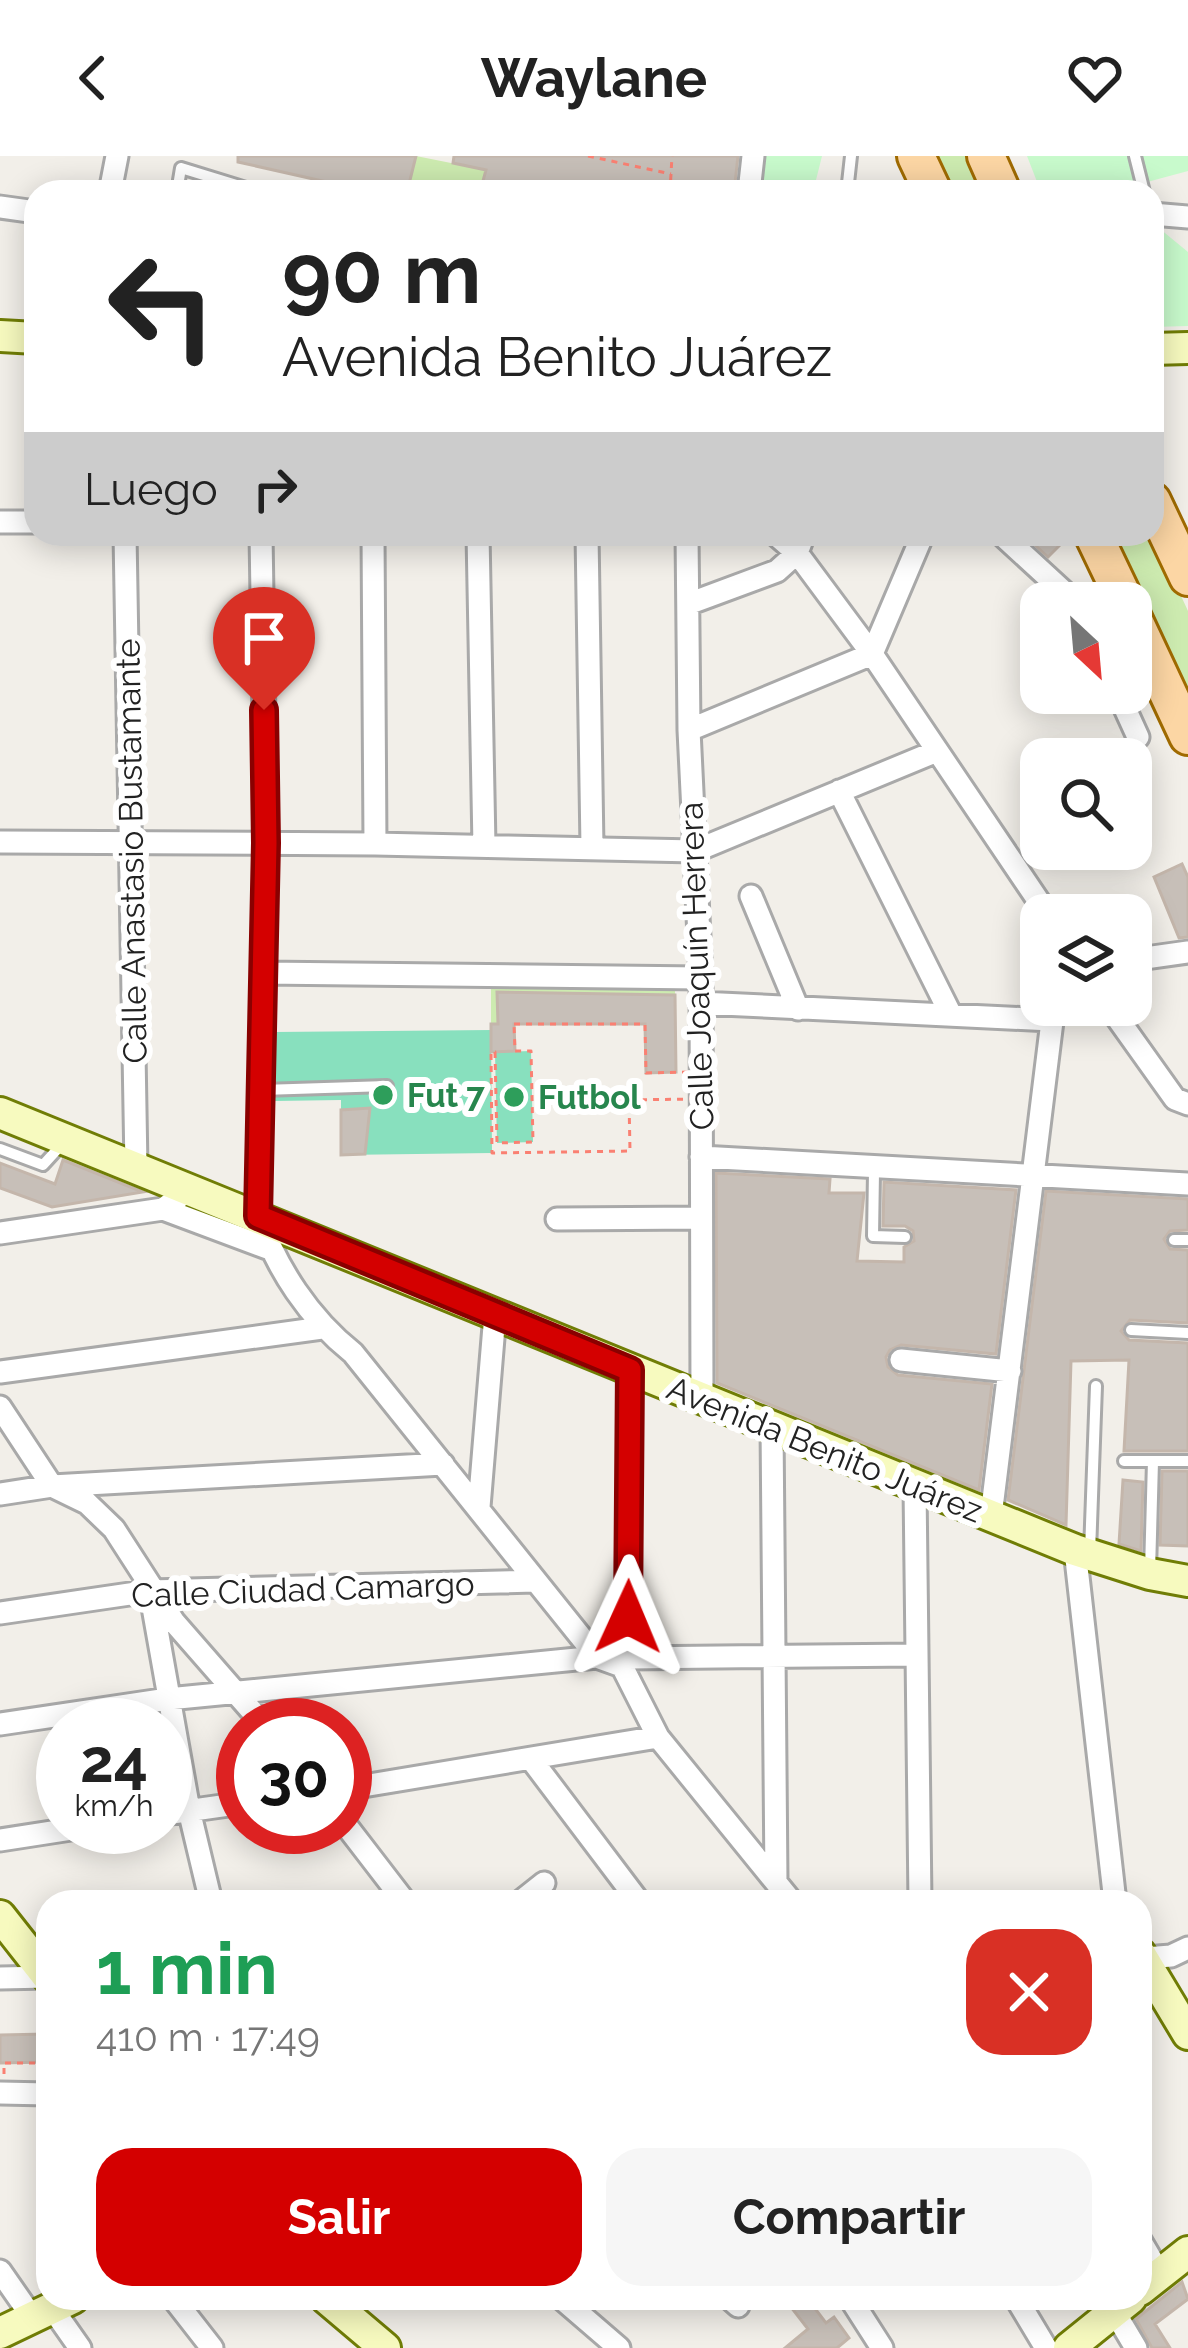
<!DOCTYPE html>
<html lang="es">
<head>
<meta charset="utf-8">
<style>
  body { margin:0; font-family:Raleway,sans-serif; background:#f6f6f6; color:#222; height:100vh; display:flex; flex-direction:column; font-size:45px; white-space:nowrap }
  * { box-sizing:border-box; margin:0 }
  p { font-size:39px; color:#767676 }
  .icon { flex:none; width:66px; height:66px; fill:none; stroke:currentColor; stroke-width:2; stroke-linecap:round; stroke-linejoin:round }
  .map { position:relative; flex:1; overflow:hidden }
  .side { position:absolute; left:36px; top:1734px; width:1116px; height:420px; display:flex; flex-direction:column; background:#fff; border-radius:36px; box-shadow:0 6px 30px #0003 }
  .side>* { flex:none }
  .hud { position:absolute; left:24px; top:24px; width:1140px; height:366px; border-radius:36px; box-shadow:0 6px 30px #0003; background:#fff; color:#222; overflow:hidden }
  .needle { width:78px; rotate:154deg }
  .buttons { position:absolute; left:1020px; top:426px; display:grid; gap:24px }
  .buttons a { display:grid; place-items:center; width:132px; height:132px; border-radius:24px; background:#fff; box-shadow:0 6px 30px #0003; font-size:60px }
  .speed { position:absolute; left:36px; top:1542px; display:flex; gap:24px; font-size:60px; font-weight:700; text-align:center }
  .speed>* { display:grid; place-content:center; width:156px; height:156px; border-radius:50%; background:#fff; box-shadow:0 6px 30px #0003; line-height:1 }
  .speed small { font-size:30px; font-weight:400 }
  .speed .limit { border:18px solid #d22; background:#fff; color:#111 }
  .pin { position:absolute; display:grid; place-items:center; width:102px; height:102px; color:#fff; margin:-123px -51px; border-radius:50% 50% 50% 0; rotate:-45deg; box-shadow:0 0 12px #0007 }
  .pin .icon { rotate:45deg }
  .me { position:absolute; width:132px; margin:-66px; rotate:1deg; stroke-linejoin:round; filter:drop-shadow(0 0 9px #0008) }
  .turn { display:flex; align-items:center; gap:42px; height:252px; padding:0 60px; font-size:54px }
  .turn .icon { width:156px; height:156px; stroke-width:2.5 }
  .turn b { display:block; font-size:84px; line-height:102px }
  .then { display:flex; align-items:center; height:114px; padding:0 60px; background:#0003; gap:24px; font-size:45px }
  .round { display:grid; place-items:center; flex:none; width:126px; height:126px; border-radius:36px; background:#f6f6f6 }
  .overview { display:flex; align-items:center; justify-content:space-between; height:204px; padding:0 60px }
  h1 { font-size:72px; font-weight:700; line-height:90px; color:#1e9e55 }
  .button { display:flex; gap:24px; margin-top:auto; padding:24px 60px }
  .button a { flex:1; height:138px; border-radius:36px; background:#d40000; color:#fff; font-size:48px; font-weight:700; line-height:138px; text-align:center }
  .button a+a { background:#f6f6f6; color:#222 }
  header { display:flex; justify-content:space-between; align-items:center; height:156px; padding:0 60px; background:#fff; font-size:54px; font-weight:700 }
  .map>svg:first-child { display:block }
  .grass { fill:#cdebb0 }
  .park { fill:#c8facc }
  .pitch { fill:#88e0be }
  .building { fill:#c7bfb8; stroke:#c4b6ab; stroke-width:3 }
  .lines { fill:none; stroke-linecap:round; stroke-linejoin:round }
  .lane-casing { stroke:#a9a9a9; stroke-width:16 }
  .street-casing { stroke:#a9a9a9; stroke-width:27 }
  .secondary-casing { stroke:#707d05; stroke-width:36 }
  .primary-casing { stroke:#a06b00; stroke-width:42 }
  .path { stroke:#fa8072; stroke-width:3; stroke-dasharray:6 6; stroke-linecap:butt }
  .lane { stroke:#fff; stroke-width:10 }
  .street { stroke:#fff; stroke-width:21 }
  .secondary { stroke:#f7fabf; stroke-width:30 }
  .primary { stroke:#fcd6a4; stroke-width:36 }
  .route-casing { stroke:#8a0000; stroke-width:30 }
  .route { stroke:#d40000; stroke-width:21 }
  .leisure-dot { fill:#2e9e5b; stroke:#fff; stroke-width:4.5 }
  .labels { text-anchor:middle; stroke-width:12; stroke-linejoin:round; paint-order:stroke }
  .street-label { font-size:33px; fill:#222; stroke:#fff }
  .leisure-label { font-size:33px; font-weight:bold; fill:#27864d; stroke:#fff; text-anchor:start }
</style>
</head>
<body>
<header><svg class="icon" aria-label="back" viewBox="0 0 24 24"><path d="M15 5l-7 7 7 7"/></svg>Waylane<svg class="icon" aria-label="heart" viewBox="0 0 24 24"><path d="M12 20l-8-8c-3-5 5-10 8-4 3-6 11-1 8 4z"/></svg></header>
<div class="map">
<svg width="1188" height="2192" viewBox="0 0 1188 2192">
  <rect width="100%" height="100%" fill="#f2efe9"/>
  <path class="grass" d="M416 0 486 14 480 36H407Z
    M938 0H974L992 36H954Z
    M1152 377 1188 455V535L1115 378Z
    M491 825 675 826V839L498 836V868H491Z"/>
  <path class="park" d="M765 0H822L813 36H760Z
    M1027 0H1188V15L1110 36H1041Z
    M1154 68 1188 96V170L1152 171Z"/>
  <path class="pitch" d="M491 874 492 997 341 999V944L275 945V876Z
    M531 895 533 986 497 987 495 896Z"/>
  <path class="building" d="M238 0H416L407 36H371L238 6Z
    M454 0H738L734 36H480L486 14 453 7Z
    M1023 378H1057L1061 388 1048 401Z
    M1182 708 1188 721V781L1179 782 1154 721Z
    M497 836 675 839 676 916 646 917 645 868H514L515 895 491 896V868H498Z
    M370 952 365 998 341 999V954Z
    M63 1004 143 1036 52 1051 0 1032V1007L55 1028Z
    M716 1017 830 1023 829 1037H864L857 1105 904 1106V1091L914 1085 913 1075 905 1070H883L884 1026 1016 1034 996 1198 901 1189 890 1194 886 1201 888 1211 898 1219 992 1228 979 1334 717 1227Z
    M1046 1035 1188 1043V1074L1170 1075 1164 1083 1170 1093 1188 1094V1167L1130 1164 1121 1175 1129 1184 1188 1187V1295H1124L1129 1204 1071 1205 1066 1369 1008 1344Z
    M1162 1315H1188V1390L1160 1389Z
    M1123 1324 1143 1326 1141 1395 1119 1388Z
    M45 1878V1906L0 1907V1879Z
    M1182 2126 1188 2143 1155 2168 1170 2192H1152L1136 2163Z
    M784 2142H807L826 2167 834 2161 849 2182 837 2192H785L808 2173Z"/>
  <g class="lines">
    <g class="lane-casing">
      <path id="lane" d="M1135 0 1144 36
        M177 36 181 12 259 36
        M847 36 851 0
        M262 934 387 930
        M0 993 43 1009 64 986
        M874 1016 873 1080 905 1081
        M1174 1084H1188
        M1131 1174 1188 1177
        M1124 1305H1188
        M1090 1396 1096 1230
        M1150 1415 1153 1305"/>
    </g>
    <g class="street-casing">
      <path id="street" d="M110 36 117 0
        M749 36 753 0
        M0 51 36 56
        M1152 58 1188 61
        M0 366H36
        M125 378 136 1011
        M261 378 266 687 258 1060C277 1113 309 1162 353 1197L597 1501
        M373 378 375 688
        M478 378 484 690
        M587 378 592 691
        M687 378 689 574 701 822 702 1242
        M775 378 797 397 872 498 1048 759
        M1001 378 1076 447
        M688 448 777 415 797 397 804 378
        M1118 537 1138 581
        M689 574 872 498 923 378
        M839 635 951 859
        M0 686 375 688 695 695 937 595
        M751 740 798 853
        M1131 804 1188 796
        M263 817 701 822
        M700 847 1051 864
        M1108 849 1175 943 1188 948
        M701 1001 1188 1028
        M163 1053 270 1093
        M557 1063 701 1062
        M0 1077 163 1053 190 1033
        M901 1204 1010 1215
        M0 1216 322 1172
        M0 1251 52 1330 87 1347 114 1373 174 1466 264 1569
        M772 1270 776 1725
        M915 1331 920 1746
        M0 1338 52 1330 443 1308
        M479 1351 495 1158
        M991 1360 1054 849
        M1075 1394 1115 1746
        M151 1440 189 1654 211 1746
        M0 1457 150 1435 535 1425
        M628 1502 630 1214
        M622 1510 658 1581 792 1746
        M0 1568 168 1543 597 1501 622 1510 628 1502 916 1499
        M531 1603 639 1746
        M345 1633 658 1581
        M165 1658 243 1647
        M345 1668 405 1746
        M0 1684 84 1671
        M520 1746 544 1727
        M1145 1802 1171 1800 1188 1792
        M0 1822 48 1821
        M0 1937 48 1938
        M1140 2084 1160 2118
        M0 2115 32 2161
        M173 2142 212 2192
        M561 2142 619 2192
        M729 2142 738 2150
        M850 2142 882 2192
        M1016 2142 1046 2192
        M52 2152 80 2192
        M1114 2155 1136 2192"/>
    </g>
    <g class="secondary-casing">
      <path id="secondary" d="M0 180 36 182
        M1152 193 1188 192
        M0 957 1075 1394 1150 1418 1188 1425
        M0 1760 48 1821
        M1140 1798 1188 1878
        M1140 2134 1188 2096
        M326 2142 385 2192
        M0 2177 73 2142
        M1069 2192 1131 2142"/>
    </g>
    <g class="primary-casing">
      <path id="primary" d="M916 0 933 36
        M986 0 1002 36
        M1152 345 1188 421
        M1093 378 1126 447
        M1131 458 1188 580"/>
    </g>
    <path class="path" d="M588 0 671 18
      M670 36 672 0
      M514 868H645L646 917 693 916V943L629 944 630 995 492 997 491 896H495L497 987 533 986 531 895H515Z
      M4 1918V1907H46L48 1878"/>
    <use href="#lane" class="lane"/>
    <use href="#street" class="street"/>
    <use href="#secondary" class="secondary"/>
    <use href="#primary" class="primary"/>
  </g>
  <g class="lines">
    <g class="route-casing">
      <path id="route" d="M264 554 266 687 258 1060 630 1214 628 1461"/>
    </g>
    <use href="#route" class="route"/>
  </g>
  <g class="leisure-dot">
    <circle cx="383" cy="939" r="12"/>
    <circle cx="514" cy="941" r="12"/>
  </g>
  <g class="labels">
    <g class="street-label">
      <text transform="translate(131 695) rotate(-91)" y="12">Calle Anastasio Bustamante</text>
      <text transform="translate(696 810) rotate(-92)" y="12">Calle Joaquín Herrera</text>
      <text transform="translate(825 1293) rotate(22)" y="12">Avenida Benito Juárez</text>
      <text transform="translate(303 1433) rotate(-2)" y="12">Calle Ciudad Camargo</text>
    </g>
    <g class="leisure-label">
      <text x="407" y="951">Fut 7</text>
      <text x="538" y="953">Futbol</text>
    </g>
  </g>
</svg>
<div class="buttons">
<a><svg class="needle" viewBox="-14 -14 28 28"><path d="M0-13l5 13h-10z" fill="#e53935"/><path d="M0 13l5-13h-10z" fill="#767676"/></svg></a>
<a><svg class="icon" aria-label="search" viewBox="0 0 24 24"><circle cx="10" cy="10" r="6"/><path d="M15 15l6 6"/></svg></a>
<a><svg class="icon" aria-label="layers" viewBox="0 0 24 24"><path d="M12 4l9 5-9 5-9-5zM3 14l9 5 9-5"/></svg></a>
</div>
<div class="speed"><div>24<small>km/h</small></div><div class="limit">30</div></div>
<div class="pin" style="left:264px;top:554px;background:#d93025"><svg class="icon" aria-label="arrive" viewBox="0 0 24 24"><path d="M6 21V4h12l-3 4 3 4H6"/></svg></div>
<svg class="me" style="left:628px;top:1461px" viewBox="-20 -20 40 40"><path d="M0-17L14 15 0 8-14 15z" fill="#d40000" stroke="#fff" stroke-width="4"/></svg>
<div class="hud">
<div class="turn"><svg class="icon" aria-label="left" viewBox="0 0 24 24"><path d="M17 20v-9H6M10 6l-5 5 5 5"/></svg><div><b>90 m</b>Avenida Benito Juárez</div></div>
<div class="then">Luego<svg class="icon" aria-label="right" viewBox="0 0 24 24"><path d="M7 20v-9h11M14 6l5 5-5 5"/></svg></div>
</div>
<section class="side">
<div class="overview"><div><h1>1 min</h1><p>410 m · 17:49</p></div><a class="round" style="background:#d93025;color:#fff"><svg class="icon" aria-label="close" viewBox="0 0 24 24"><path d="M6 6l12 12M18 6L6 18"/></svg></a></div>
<div class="button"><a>Salir</a><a>Compartir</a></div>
</section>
</div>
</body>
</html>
